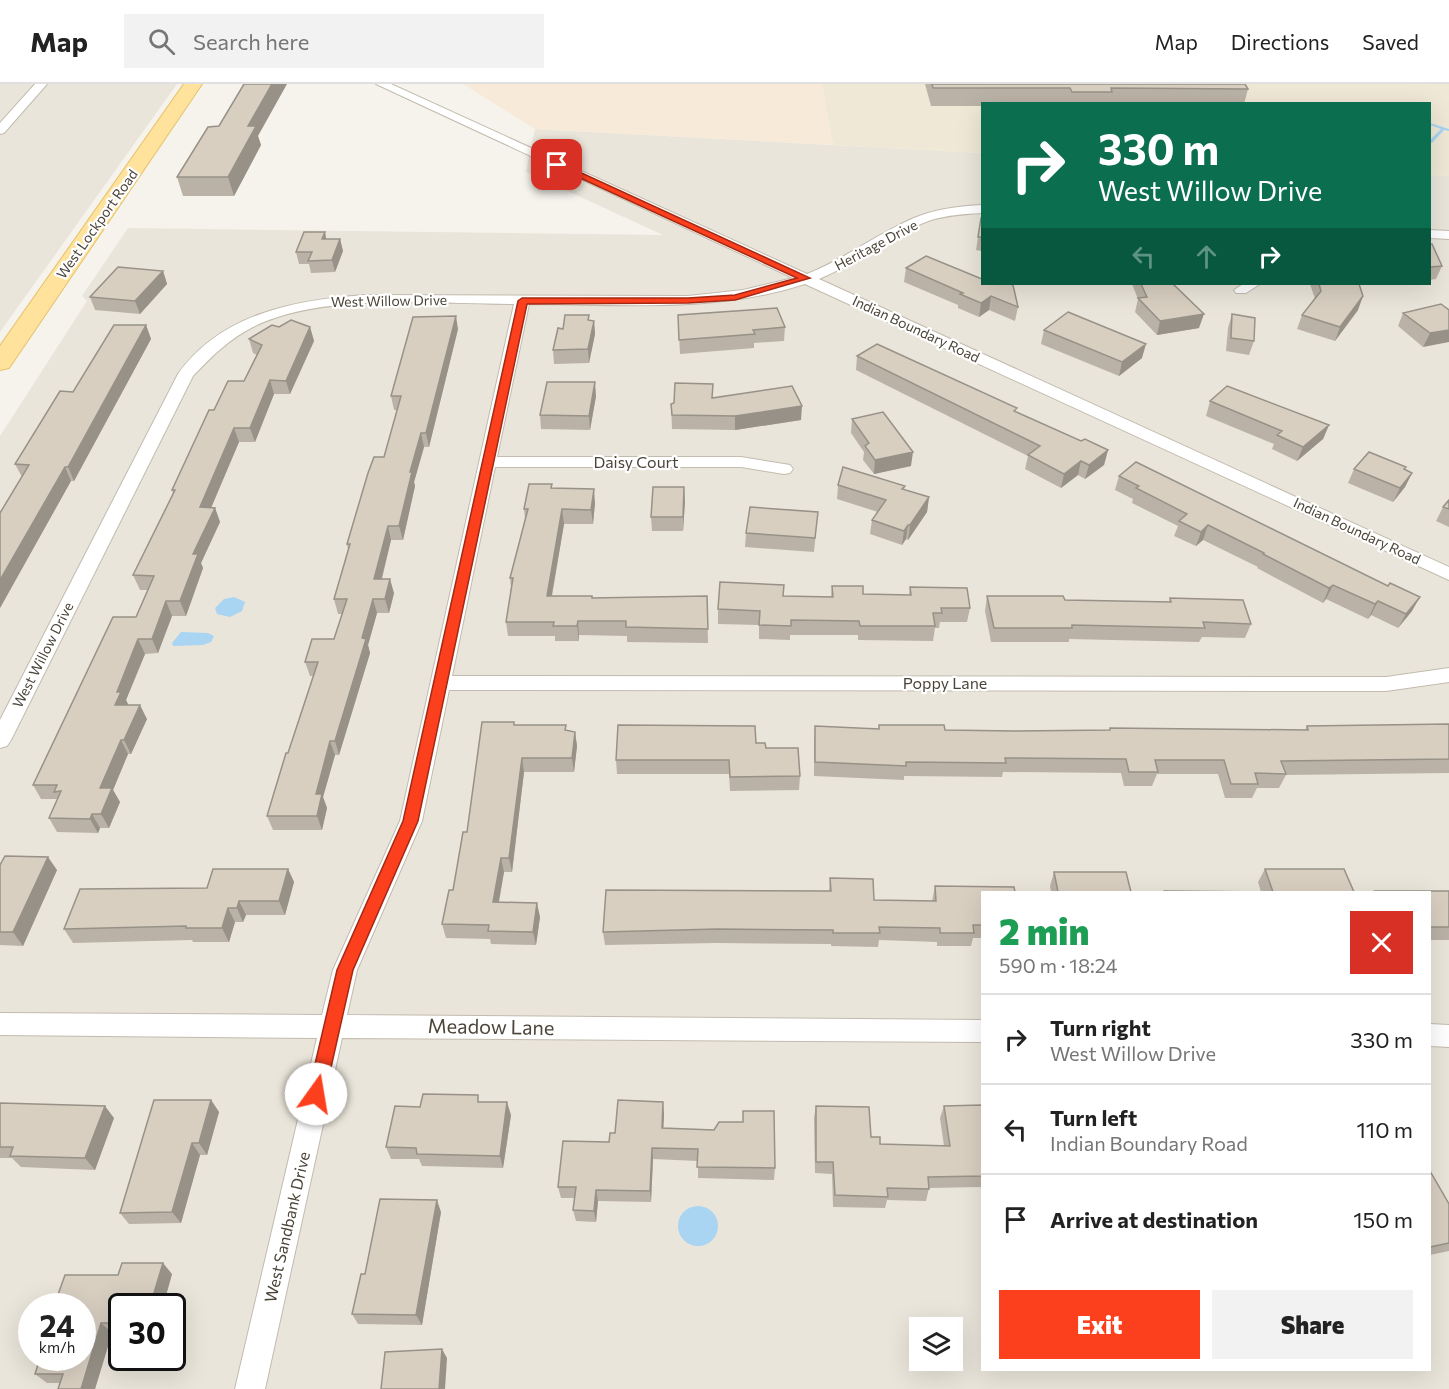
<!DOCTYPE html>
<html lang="en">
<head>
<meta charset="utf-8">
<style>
  body { margin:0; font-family:Commissioner,sans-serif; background:#f2f2f2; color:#222; height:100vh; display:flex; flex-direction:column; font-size:22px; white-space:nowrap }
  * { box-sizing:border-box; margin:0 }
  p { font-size:20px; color:#767676 }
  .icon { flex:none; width:33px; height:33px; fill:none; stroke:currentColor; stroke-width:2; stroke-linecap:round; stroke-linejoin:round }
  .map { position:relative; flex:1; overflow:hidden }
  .details { position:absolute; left:981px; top:807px; width:450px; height:480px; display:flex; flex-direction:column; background:#fff; border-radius:0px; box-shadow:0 6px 24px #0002 }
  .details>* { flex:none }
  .hud { position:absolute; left:981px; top:18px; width:450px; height:183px; border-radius:0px; box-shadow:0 6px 24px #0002; background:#0b6e4f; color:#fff; overflow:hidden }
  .fabs { position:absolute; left:909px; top:1233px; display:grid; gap:12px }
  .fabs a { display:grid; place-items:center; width:54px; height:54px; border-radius:0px; background:#fff; box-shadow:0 6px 24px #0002; font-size:30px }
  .speed { position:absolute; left:18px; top:1209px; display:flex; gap:12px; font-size:30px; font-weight:700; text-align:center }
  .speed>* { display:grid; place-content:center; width:78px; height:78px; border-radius:50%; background:#fff; box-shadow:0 6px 24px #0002; line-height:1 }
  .speed small { font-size:15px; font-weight:400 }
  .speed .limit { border:3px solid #111; border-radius:9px; background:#fff; color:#111 }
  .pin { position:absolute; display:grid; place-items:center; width:51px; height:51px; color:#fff; margin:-26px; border-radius:12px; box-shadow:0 3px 9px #0006 }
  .me { position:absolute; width:66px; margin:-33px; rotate:13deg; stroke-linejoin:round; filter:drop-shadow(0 0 4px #0008) }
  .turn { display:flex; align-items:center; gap:21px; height:126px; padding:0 18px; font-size:27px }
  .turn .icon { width:78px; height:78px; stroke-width:2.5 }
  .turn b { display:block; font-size:42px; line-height:51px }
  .lanes { display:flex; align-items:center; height:57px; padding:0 18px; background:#0003; justify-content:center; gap:30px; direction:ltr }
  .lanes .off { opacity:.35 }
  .round { display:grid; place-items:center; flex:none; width:63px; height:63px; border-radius:0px; background:#f2f2f2 }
  .summary { display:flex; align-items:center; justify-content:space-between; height:102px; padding:0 18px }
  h1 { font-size:36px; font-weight:800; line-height:45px; color:#1e9e55 }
  .button { display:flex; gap:12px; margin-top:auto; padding:12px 18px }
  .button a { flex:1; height:69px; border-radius:0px; background:#fc3f1d; color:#fff; font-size:24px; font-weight:800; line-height:69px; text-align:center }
  .button a+a { background:#f2f2f2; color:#222 }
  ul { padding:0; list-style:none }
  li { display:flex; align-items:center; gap:18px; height:90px; padding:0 18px; border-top:2px solid #e0e0e0 }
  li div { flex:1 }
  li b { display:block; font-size:22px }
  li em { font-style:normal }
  header { display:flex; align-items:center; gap:36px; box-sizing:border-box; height:84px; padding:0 30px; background:#fff; border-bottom:2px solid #e0e0e0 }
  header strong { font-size:28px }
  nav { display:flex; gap:33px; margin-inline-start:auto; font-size:21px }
  .search { width:420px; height:54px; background:#f2f2f2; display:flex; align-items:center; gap:15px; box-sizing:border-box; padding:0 21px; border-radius:0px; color:#767676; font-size:22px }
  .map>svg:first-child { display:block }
  .residential { fill:#eae5da; fill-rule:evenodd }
  .commercial { fill:#f7ead8 }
  .education { fill:#efe8d6 }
  .water { fill:#a9d4f2 }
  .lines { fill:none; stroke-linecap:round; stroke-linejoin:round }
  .stream { fill:#a9d4f2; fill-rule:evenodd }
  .minor-casing { stroke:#c2bbae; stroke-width:2 }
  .primary-casing { stroke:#e6c16a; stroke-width:2 }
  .minor { fill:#fff; fill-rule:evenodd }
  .primary { fill:#ffe39c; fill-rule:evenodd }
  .wall { fill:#bab2a6 }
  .shaded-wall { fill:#979187 }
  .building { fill:#d8cfc1; stroke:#979187; stroke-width:1.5 }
  .route { fill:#fc3f1d; stroke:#a42913; stroke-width:1.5 }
  .labels { text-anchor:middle; stroke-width:4.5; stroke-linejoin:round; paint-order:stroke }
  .far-street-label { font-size:14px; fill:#4b4439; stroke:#fff }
  .street-label { font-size:16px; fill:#4b4439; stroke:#fff }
  .near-street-label { font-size:20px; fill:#4b4439; stroke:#fff }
</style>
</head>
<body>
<header>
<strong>Map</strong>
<div class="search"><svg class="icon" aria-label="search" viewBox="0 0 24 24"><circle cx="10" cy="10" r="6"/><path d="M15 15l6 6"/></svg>Search here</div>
<nav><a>Map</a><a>Directions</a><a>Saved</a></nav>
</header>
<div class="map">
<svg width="1449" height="1305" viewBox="0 0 1449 1305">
  <rect width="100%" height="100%" fill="#f6f3ec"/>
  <path class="residential" d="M0 0H177L0 248Z
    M535 45 982 69V200H1430V91L1449 92V1305H0V352L87 217 82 212 128 144 663 151 526 88ZM982 808H1430V1286H982ZM32 1222H82V1274H32ZM122 1222H172V1274H122ZM920 1244H952V1276H920Z"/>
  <path class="commercial" d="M463 0H822L833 61 535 45Z"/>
  <path class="education" d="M822 0H1449V92L1430 91V20H982V69L833 61Z"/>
  <path class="water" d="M234 513 245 518 242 527 230 533 217 530 215 524 224 515Z
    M181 548 208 549 214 552 211 558 203 561 173 562 172 559Z
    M678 1142a20 20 0 1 1 40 0a20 20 0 1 1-40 0Z"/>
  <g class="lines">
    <path class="stream" d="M1430 39 1449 45V47L1444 46 1432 59H1430V56L1441 45 1430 41Z"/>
    <g class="minor-casing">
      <path id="minor" d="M35 0H47L4 49 0 50V39Z
        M376 0H391L807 190C845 175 877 150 914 134 935 125 960 122 982 121V129C965 130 948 131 931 136 892 150 858 179 819 195L1449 483V496L805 200C716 229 621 220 529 220L497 373H741L784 380 790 381 793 385 790 389 784 390 741 383H495L452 592 1386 593 1449 584V598L1386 607 449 606 422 737 357 886 347 931 982 936V958L342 954 265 1305H235L317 954 0 951V929L322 931 333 886 400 737 514 220C436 220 323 208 253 243 229 255 211 273 193 292L11 656 7 662 0 664V636L178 290C222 229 295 216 365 211L688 212 743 206 793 194Z
        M1430 146 1449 147V155L1430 154Z
        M1243 200H1260L1246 209H1236L1234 206Z
        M1430 940 1449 941V963L1430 962Z"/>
    </g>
    <g class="primary-casing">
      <path id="primary" d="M184 0H202L9 284 0 286V262Z"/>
    </g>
    <use href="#minor" class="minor"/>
    <use href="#primary" class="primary"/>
  </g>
  <path class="wall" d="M925 0H1245L1248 5 1244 20H982V22H931Z
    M258 52 261 61 234 112H183L177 93Z
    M981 134H982V167L976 166Z
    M325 148 326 155H340L343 167 335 188 311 189 309 180H299L296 168Z
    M1430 160 1442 182 1436 195 1430 196Z
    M926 172 1018 223 1015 237 989 226 979 233 958 224V221L904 198 906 184Z
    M163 187 167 200 140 230 95 226 90 213Z
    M1132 200H1173L1199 244 1157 251 1135 228 1138 215Z
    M1310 200H1359L1358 226 1335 257 1297 245 1302 231 1315 215Z
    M1449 226 1423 263 1398 242 1403 229Z
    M1232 230 1254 257 1249 271 1226 267 1228 244Z
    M678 231 785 243 784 257 754 259V264L680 270Z
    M590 236 594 237 595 250 589 279 554 280 553 266 563 245Z
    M146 241 151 255 74 397H71L0 524V429L22 393 15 380 73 308Z
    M279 243H310L314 257 290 310H274L255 358H239L211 424H215L220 438 201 479 203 484 186 532H172L158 569 145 570 126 616 128 621 147 635 131 670H128L113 706 120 718 109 744H100L98 749 57 748 49 734 58 715H41L33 701 136 533 148 506H140L133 491 173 410 172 406 214 326 244 297 257 271 253 269 249 255Z
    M458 245 429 363H424L414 398 415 402 403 456H391L382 495 394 509 389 529H377L368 561 370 569 339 671H335L323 713 327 724 322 746H273L267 732 313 592H310L305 578 334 555 343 530H338L334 515 348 466 347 460 384 373 397 326H394L391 312Z
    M1044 246 1142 274 1119 292 1041 260Z
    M857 272 1016 328 1081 357 1108 366 1104 381 1085 395 1078 391 1061 404 1025 385 1028 372 856 286Z
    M596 312 590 346 541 345 540 331Z
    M713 314 801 336 735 346 672 345 671 320Z
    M1210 317 1329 341 1323 355 1297 377 1272 365 1274 360 1206 332Z
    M852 335 911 382 874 390 863 376 864 368 851 349Z
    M1354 385H1404L1412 389 1405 403 1393 418 1348 399Z
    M1119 392 1412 527 1398 544 1371 531 1368 535 1326 515 1323 519 1257 484 1258 483 1203 456 1196 462 1174 452 1178 442 1132 419 1133 415 1115 406Z
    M838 401 905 402 904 406 929 413 927 428 908 456 906 455 902 461 870 450 872 436 878 428 837 415Z
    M553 404 595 419 593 440H564L552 512 593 514 707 512 708 559 627 558V552L579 551V557H555V552H508L506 538 511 503 510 494 525 435 524 425Z
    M1449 416V443L1436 437 1443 423Z
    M685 417 683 447H652L651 433Z
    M818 428 814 468 745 463 746 449Z
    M832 502 863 510 909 511 910 503 970 524 967 538H940L939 544H935L933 557 858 556V551H790V556L759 555V541L718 540V525L783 512 831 513Z
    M987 512 1065 516 1169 518 1170 514 1251 540 1245 554 1202 553 1199 558 1069 555V558H991L985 527Z
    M1449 640V689L1286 691 1279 704H1257L1252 714H1225L1218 690H1157L1152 702H1124L1121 689 1003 688 1002 693 904 692V696L814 692V656L815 642 879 645V641L945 646 1015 647 1109 646 1110 644 1305 646 1307 642Z
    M515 641 567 646 575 648 577 662 574 688H524L512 788H504L499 819 540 833 536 861 491 860 490 855 446 854 442 840 453 806 467 748Z
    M756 659 766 664 800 692 799 706 730 707 729 690H617L616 676Z
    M0 781 57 786 23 862 0 861Z
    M288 785 294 798 285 831H246L243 838H235L229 858H193L192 856 73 859 64 845 207 804Z
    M1265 785 1354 808H1163L1164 807 1261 808 1258 798Z
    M1054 788 1131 808H1051L1050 802Z
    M830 794 874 816 932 817 935 802 982 808V854H973L971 862H937V858L879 856 878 863 831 862V860L717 859 605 861 603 848 829 807Z
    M1375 807H1449V856H1430V808H1374Z
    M211 1016 219 1028 207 1071H200L181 1139 129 1140 120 1129Z
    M480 1018 511 1031 503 1084 422 1082 419 1075H391L386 1063 420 1023Z
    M0 1019 114 1034 95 1086 21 1083 12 1074H0Z
    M816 1022 871 1053 880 1060 944 1062 940 1034 944 1022 982 1023V1103L929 1104 926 1117 887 1116 885 1124 833 1123 832 1090 815 1089 814 1034Z
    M743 1027 775 1084 774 1096 698 1094V1077L653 1075 651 1118 598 1117 596 1138 576 1137 573 1126 575 1114H561L558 1103 609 1058 615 1049 664 1030 663 1044 714 1046 743 1038Z
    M1430 1087 1449 1120V1167L1430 1171Z
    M441 1128 422 1241 358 1240 352 1230 365 1190Z
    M172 1190 163 1222H122V1249H112L95 1305H58L60 1299H47L35 1290 82 1274 55 1219 118 1191Z"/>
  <path class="shaded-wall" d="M272 0H287L258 52 261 61 234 112 228 93 248 42Z
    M325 148 327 160 322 155Z
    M340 155 343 167 335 188 332 176Z
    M163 187 167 200 140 230 135 217Z
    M991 212 989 226 979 233 981 219Z
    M1363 212 1358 226 1335 257 1340 243Z
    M1204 230 1199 244 1157 251 1160 237Z
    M456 232 458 245 429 363 426 349Z
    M594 237 595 250 589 279 588 265Z
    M146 241 151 255 74 397 68 383Z
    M310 243 314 257 290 310 286 297Z
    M1449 246V258L1423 263 1430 249Z
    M1146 260 1142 274 1119 292 1122 278Z
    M270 296 274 310 255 358 250 344Z
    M595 298 596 312 590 346 589 332Z
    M802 322 801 336 735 346V332Z
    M1329 341 1323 355 1297 377 1303 363Z
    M234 344 239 358 205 438 200 423Z
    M421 349 424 363 414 398 415 402 403 456 399 442 410 388Z
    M1108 366 1104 381 1085 395 1089 381Z
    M913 368 911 382 874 390 875 376Z
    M1081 377 1078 391 1061 404 1064 390Z
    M65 383 71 397 0 524V496Z
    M1412 389 1405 403 1393 418 1400 404Z
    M684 403 685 417 683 447V433Z
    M594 405 595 419 593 440 591 426Z
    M929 413 927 428 908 456 910 441Z
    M215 424 220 438 201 479 203 484 186 532 180 517 193 470Z
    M562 425 564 440 549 527 547 512Z
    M908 441 906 455 902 461 904 447Z
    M1208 441 1203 456 1196 462 1201 448Z
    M388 442 391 456 378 509 374 495Z
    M390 495 394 509 389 529 385 515Z
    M1333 501 1326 515 1323 519 1329 504Z
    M1420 513 1412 527 1398 544 1406 530Z
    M373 515 377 529 368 561 370 569 339 671 335 657 362 554Z
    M166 517 172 532 158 569 152 555Z
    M1378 517 1371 531 1368 535 1375 520Z
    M578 537 579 551V557L577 542Z
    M138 555 145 570 126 616 129 622 115 621 117 608Z
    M140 621 147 635 131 670 124 656Z
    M575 648 577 662 574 688 572 674Z
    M121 656 128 670 113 706 120 718 109 744 101 730 100 704Z
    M330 657 335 671 323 713 327 724 322 746 317 732 316 710Z
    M522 674 524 688 512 788 509 774Z
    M92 730 100 744 98 749 90 735Z
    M48 773 57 786 23 862 13 848Z
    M501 774 504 788 496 832 493 818Z
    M288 785 294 798 285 831 279 817Z
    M239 817 246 831 243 838 237 824Z
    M537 819 540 833 536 861 533 848Z
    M228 824 235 838 229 858 222 844Z
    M211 1016 219 1028 207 1071 199 1059Z
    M507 1018 511 1031 503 1084 500 1072Z
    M663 1018 664 1030 663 1056 662 1044Z
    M105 1022 114 1034 95 1086 85 1074Z
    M192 1059 200 1071 181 1139 172 1128Z
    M652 1064 653 1075 651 1118 650 1107Z
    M596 1106 598 1117 596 1138 594 1127Z
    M437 1116 441 1128 422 1241 416 1231Z
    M163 1179 172 1190 163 1222H150Z
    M117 1228 122 1232V1247L114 1239Z
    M101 1239 112 1249 95 1305H81Z
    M442 1265 447 1274 445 1305H439Z"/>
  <path class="building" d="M244 0H272L248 42H256L228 93H177L208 43 219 42Z
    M932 0H1245L1248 5 1111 4 1112 8H1072L1070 4H933Z
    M981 134H982V153H978Z
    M304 148H325L322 155H340L332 176 308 177 312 168H296Z
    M1430 160H1432L1442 182 1430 183Z
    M926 172 982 195V200H1010L1013 201 1018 223 991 212 981 219 960 210 963 209 906 184Z
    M118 183 163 187 135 217 90 213Z
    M1141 200H1173L1204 230 1160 237 1138 214 1147 213Z
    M1319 200H1359L1363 212 1340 243 1302 231 1321 207Z
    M1441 220 1449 226V246L1430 249 1403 229Z
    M777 224 785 243 753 246 755 250 679 256 678 231Z
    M1068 228 1146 260 1122 278 1044 246Z
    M1232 230 1255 234 1254 257 1231 254Z
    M565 231H589L588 236 594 237 588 265 553 266 558 244 563 245Z
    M456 232 426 349H421L410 388H412L399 442H388L374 495H390L385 515H373L362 554 366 555 335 657H330L316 710H322L317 732H267L286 669H288L318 578H305L312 555H334L347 515H334L350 460H347L368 389 374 373H384L401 312H391L413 233Z
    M291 236 310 243 286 297 270 296 250 344H234L200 423 215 424 193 470H198L180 517H166L152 555H138L117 608H121L115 621H140L124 656H121L100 704H112L101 730H92L90 735 49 734 61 707 54 708 57 701H33L113 533H136L154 492 133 491 175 406H172L209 326H214L228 297H244L262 261 249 255 272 241 279 243Z
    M114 241H146L68 383H65L0 496V429L29 381 15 380 60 307 73 308Z
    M877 260 1017 324 1014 327 1081 357 1085 355 1108 366 1089 381 1081 377 1064 390 1028 371 1040 362 857 272Z
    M547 298H595L589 332 540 331Z
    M675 299 713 300 712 314 792 302 802 322 735 332 672 331 671 320 674 319Z
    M1227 302 1329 341 1303 363 1277 351 1282 347 1210 317Z
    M883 328 913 368 875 376 865 362 869 359 852 335Z
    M1369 368 1406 383 1404 385 1412 389 1400 404 1354 385Z
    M1136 378 1388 502 1390 499 1420 513 1406 530 1378 517 1375 520 1333 501 1329 504 1263 470 1264 469 1208 441 1201 448 1179 437 1187 430 1136 404 1139 402 1119 392Z
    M843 383 905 402 902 405 929 413 910 441H908L904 447 872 436 886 416 838 401Z
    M529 400H552L551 404 594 405 591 426 562 425 547 512H592V514L707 512 708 545 626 543V537H578L577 542H553L554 538H506L513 494H510L528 425H524Z
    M653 403H684L683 433H651Z
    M1449 416V425L1443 423Z
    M750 423 818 428 815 454 746 449Z
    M720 498 784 501 783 512 833 513 832 502H863V510L911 511 910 503 967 504 970 524H941L942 529H933L935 542H860L859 537 791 536V542L759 541 760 527 718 525Z
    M987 512H1063L1065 516 1171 518 1170 514 1243 516 1251 540 1203 538 1205 544 1072 541V544H994Z
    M482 638H514V641H566L565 646 575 648 572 674H522L509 774H501L493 818 537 819 533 848 488 847 489 841 442 840 449 806H453L463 748H467Z
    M1449 640V675L1281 677 1286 690 1255 689 1258 700H1231L1224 676H1155L1158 688H1129L1126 675 1005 674 1006 679 906 678V682L815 678V642L879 645V641H944L945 646 1015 647 1110 646V644L1308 646 1307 642Z
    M618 641 755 642 756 659H765L766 664H798L800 692 730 693 729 676H616Z
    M5 772 48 773 13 848H0V781Z
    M213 785H288L279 817H239L237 824H228L222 844H186V842L64 845 80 805 207 804Z
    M1265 785H1344L1354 808H1164V807L1273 808Z
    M1054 788H1126L1131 808H1058Z
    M830 794 873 795 874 816 936 817 935 802 1014 803 1015 808H982V841H973L974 849H940V844L879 843 880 849H833V846L717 845 603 848 606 806 831 807Z
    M1375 807H1449V843H1430V808H1376Z
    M423 1010 478 1011V1018H507L500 1072 417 1070 416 1064 386 1063 395 1022 420 1023Z
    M154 1016H211L199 1059H192L172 1128 120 1129Z
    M618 1016 663 1018 662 1044 714 1046 719 1038H743V1027H774L775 1084 697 1083 698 1065 652 1064 650 1107 596 1106 594 1127 573 1126 576 1103H558L563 1057 609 1058 610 1049H615Z
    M0 1019 105 1022 85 1074 10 1072 13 1063H0Z
    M982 1021V1092L928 1093 929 1105 887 1104 888 1113 835 1111 833 1078H816V1022L869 1023 871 1053H880V1060L950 1062 944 1022Z
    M1430 1087 1449 1120V1159L1430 1163Z
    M380 1115 437 1116 416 1231 352 1230 361 1190H365Z
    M122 1179H163L150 1222H122V1228H117L114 1239H101L81 1305H58L63 1290H35L40 1274H82V1222H39L40 1219H55L65 1191H118Z
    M32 1244V1258H27Z
    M442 1265 439 1305H381L385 1268Z"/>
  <path class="route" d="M554 79H560L810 194 735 216 688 219 527 220 418 737 353 886 325 1010 323 1016 316 1018 310 1016 308 1010 337 886 403 737 518 217 522 214H688L735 211 797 194 554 82Z"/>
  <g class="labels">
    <g class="far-street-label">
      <text transform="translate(97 140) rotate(-55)" y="5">West Lockport Road</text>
      <text transform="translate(876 161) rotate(-28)" y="5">Heritage Drive</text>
      <text transform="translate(389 217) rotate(-1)" y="5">West Willow Drive</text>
      <text transform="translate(916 245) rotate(25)" y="5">Indian Boundary Road</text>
      <text transform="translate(1357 447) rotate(25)" y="5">Indian Boundary Road</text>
      <text transform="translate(43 571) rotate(-63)" y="5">West Willow Drive</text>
    </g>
    <g class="street-label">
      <text x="636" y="384">Daisy Court</text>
      <text x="945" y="605">Poppy Lane</text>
      <text transform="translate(287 1143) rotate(-77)" y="6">West Sandbank Drive</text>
    </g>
    <g class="near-street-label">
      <text transform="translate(491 943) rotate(1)" y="7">Meadow Lane</text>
    </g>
  </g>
</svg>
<div class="fabs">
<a><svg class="icon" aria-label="layers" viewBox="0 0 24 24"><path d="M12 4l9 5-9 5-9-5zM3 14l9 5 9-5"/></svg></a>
</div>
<div class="speed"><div>24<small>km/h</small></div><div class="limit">30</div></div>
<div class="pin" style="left:557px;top:81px;background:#d93025"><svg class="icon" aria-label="arrive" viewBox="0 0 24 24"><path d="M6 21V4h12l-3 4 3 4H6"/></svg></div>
<svg class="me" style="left:316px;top:1010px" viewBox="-20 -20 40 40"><circle r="19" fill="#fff"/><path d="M0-13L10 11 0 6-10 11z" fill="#fc3f1d"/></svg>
<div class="hud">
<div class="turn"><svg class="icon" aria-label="right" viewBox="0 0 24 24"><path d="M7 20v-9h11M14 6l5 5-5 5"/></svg><div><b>330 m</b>West Willow Drive</div></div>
<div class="lanes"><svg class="icon off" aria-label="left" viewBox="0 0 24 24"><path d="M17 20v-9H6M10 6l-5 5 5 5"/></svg><svg class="icon off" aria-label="ahead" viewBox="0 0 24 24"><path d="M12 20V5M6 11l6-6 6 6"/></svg><svg class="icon" aria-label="right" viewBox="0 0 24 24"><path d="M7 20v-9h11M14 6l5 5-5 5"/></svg></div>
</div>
<section class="details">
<div class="summary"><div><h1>2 min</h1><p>590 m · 18:24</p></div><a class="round" style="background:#d93025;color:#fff"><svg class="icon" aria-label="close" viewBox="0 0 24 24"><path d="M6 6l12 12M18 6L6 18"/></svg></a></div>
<ul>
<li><svg class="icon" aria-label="right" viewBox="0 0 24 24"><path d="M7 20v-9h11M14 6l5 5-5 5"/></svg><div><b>Turn right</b><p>West Willow Drive</p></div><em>330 m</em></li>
<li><svg class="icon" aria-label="left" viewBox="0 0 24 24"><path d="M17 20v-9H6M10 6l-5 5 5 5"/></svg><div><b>Turn left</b><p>Indian Boundary Road</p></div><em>110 m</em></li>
<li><svg class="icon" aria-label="arrive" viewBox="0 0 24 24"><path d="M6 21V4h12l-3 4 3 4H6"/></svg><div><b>Arrive at destination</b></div><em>150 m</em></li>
</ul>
<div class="button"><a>Exit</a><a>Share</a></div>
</section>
</div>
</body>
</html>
